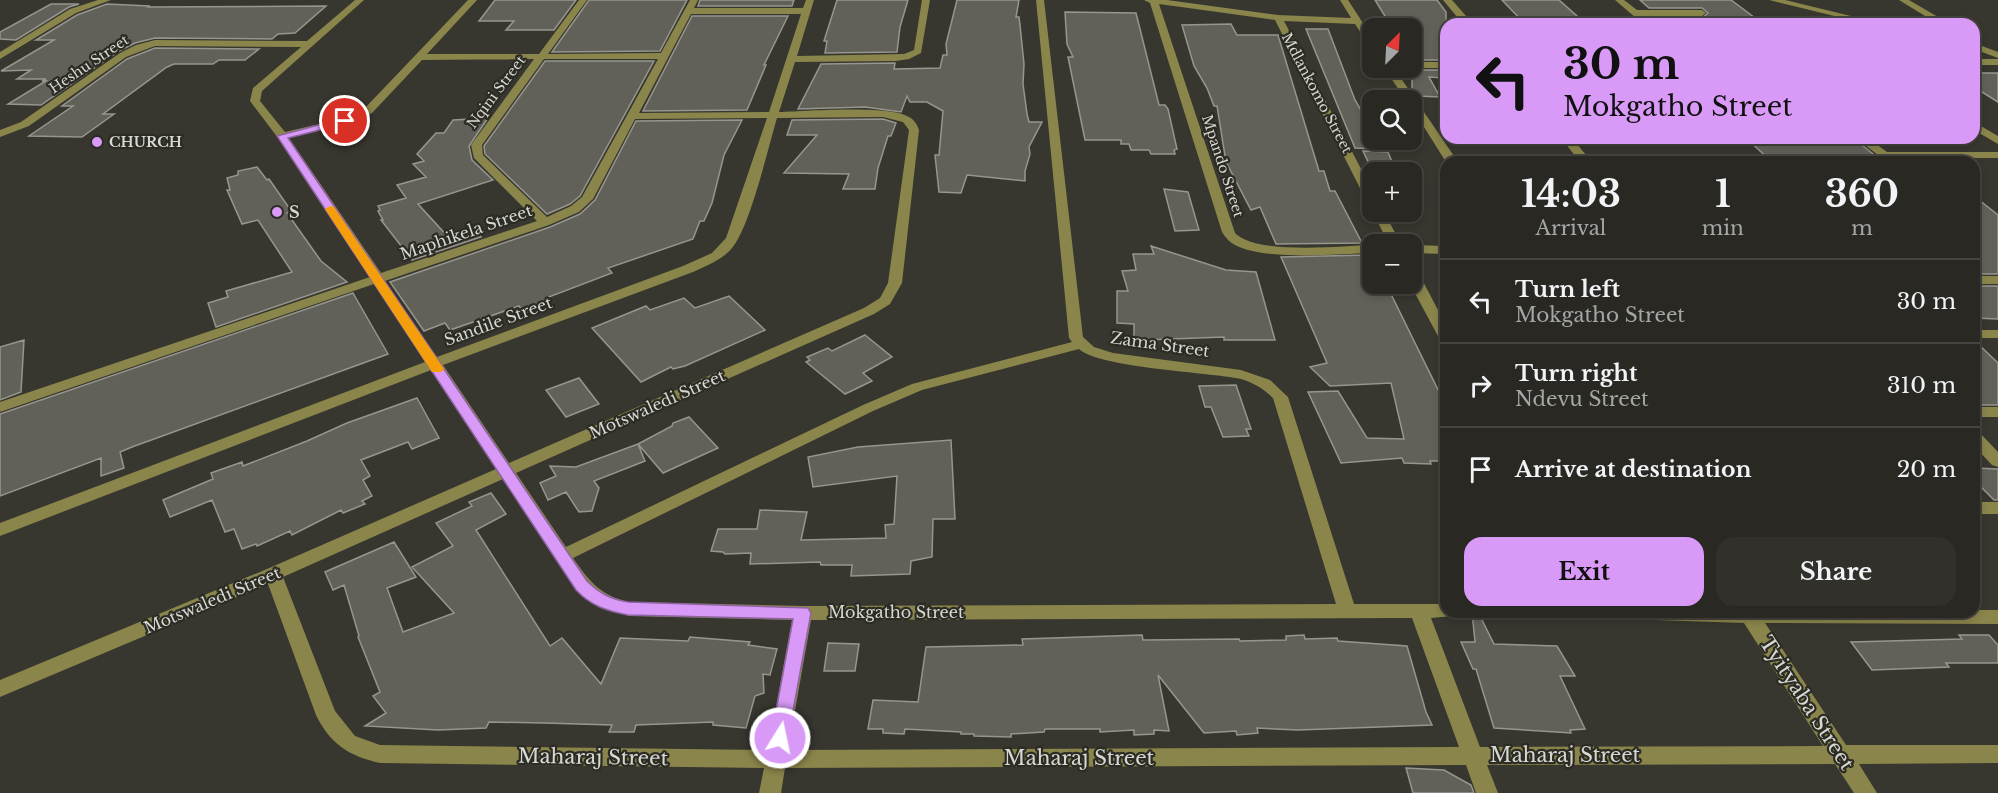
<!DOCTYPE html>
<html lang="en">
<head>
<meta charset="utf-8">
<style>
  body { margin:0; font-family:"Libre Baskerville",serif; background:#31302b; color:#f1f3f6; height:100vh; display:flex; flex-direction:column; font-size:22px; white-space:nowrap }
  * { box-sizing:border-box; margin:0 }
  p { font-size:20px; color:#a5a6a6 }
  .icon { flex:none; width:33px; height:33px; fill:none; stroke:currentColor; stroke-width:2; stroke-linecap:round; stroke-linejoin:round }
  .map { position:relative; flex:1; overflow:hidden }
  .drawer { position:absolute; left:1440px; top:156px; width:540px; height:462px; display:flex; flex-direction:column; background:#292823; border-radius:18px; box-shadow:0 3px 9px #0003,0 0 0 2px #454441 }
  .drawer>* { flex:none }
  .top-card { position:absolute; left:1440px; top:18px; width:540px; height:126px; border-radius:18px; box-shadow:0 3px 9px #0003,0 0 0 2px #454441; background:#d99af7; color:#111; overflow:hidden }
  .needle { width:39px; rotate:24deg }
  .tools { position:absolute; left:1362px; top:18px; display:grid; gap:12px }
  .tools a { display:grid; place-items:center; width:60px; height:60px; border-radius:12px; background:#292823; box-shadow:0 3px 9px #0003,0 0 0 2px #454441; font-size:30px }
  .pin { position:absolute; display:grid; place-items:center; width:51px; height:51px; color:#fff; margin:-26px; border:3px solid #fff; border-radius:50%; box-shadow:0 2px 6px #0007 }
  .me { position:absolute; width:66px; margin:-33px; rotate:10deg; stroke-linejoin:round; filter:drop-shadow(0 0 4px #0008) }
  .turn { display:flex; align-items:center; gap:21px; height:126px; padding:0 24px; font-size:27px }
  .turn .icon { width:78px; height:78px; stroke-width:2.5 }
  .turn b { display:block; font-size:42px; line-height:51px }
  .eta { display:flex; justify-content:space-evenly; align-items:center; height:102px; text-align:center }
  .eta b { font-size:36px; font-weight:700; line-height:42px }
  .cta { display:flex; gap:12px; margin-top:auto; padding:12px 24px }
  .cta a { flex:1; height:69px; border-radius:18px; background:#d99af7; color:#111; font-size:24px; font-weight:700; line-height:69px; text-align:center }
  .cta a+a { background:#31302b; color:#f1f3f6 }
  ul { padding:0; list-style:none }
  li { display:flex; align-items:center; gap:18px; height:84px; padding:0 24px; border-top:2px solid #454441 }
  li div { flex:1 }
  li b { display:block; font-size:22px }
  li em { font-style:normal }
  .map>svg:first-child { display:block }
  .building { fill:#626159; stroke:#96968e; stroke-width:1.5 }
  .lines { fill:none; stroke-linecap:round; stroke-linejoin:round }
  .minor { fill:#8a854a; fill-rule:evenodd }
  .route { fill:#d99af7; stroke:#8d64a1; stroke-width:1.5 }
  .slow { fill:#f59e0b }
  .poi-dot { fill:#d99af7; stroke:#2c2c25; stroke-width:2 }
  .labels { text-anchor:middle; stroke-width:4.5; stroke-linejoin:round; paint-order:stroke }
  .far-street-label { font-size:14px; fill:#d7d7d3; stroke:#2c2c25 }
  .far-poi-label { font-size:14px; font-weight:bold; fill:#d7d7d3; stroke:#2c2c25; text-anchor:start }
  .poi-label { font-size:16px; font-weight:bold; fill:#d7d7d3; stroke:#2c2c25; text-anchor:start }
  .street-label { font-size:16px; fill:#d7d7d3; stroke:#2c2c25 }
  .near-street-label { font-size:20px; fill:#d7d7d3; stroke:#2c2c25 }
</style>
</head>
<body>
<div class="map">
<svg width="1998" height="793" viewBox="0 0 1998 793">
  <rect width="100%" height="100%" fill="#37362f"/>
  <path class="building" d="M495 0H576L554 30H506L514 21H479Z
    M589 0H687L660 51 552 52Z
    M700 0H794L792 6H698Z
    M837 0H908L900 27 897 52 825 53 827 41H824Z
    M957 0H1019L1016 17H1019L1020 25 1024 64 1023 84 1027 114 1029 122H1042L1029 147 1030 154 1025 171V181L967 175 961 193 939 192 935 155H939L943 111 927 102H910L907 96 901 112 865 107 798 109 821 64 895 63 894 69 940 68 943 55H947L946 44Z
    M1375 0H1437L1446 12V60H1412V28H1404L1401 24H1392L1388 21Z
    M1502 0H1559L1586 24 1524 23Z
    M1640 0H1731L1763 24H1668L1662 18H1702L1708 13 1702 8H1649Z
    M51 4H79L69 7 16 40 0 39V32Z
    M107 4 150 6 147 7 326 6 295 33 278 34 272 39 155 38 135 43 119 51 41 105 8 104 46 81H42L46 79H17L31 70 1 71 54 40H36L77 15Z
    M1065 12 1136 13 1159 105H1165L1168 109 1177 149 1174 150 1175 154H1151L1149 150H1131L1129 144H1121V140H1085L1068 57H1073L1067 44Z
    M692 16H788L764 65H766L747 110 643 111Z
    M1231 24 1237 35H1278L1319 171H1324L1330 191H1335L1362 243 1276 244 1260 207 1251 210 1226 162 1217 106H1214L1207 88 1194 66 1182 25Z
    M1306 29H1328L1355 100 1362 112H1366L1372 130V140H1376L1380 149 1355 148Z
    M155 48 259 49 245 60H219L213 64H174L167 67 103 114H114L82 137 29 136 73 106H62L127 59Z
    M545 61H654L580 196 570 204 547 214 485 154 484 146Z
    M1412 70H1446V78L1429 77 1440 97 1416 96 1412 87Z
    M1974 73H1998V102L1974 87Z
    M488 118 469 146 472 160 493 180 418 204 451 240 475 231 481 237 412 260 381 220H383L378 211 380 210 378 206 406 198 397 185 426 177 413 164 424 161 417 154 436 133H444L453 120Z
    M883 119 896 123 891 136H888L878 168 875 189H843L849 174 784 173 817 135H787L792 120Z
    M742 120 724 155 712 203 704 221H700L693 239 608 268 612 273 546 298 550 304 524 313 519 306 450 330 445 323 424 331 390 282 550 227 580 214 595 200 636 121Z
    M1747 139 1858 142 1877 157V161H1771Z
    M1363 151 1388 152 1396 172H1373Z
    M257 167 267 180 269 179 292 212 287 213 321 261 347 282 216 327 208 303 228 297 226 291 292 272 258 220 242 224 227 190H230L227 178 238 175V171Z
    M1164 189 1188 192 1199 230 1175 231Z
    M1974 196 1998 215V274H1974Z
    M1151 246 1226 270 1256 272 1275 340H1224V337L1145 340V338L1134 337V324L1117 323V291H1128L1122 271 1136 270 1133 254H1154Z
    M1368 255 1372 264V284H1386L1446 406V461H1430L1431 464 1404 463 1402 458 1341 463 1308 392 1338 391 1367 438 1404 439 1391 383 1330 386 1310 367 1327 363 1281 257Z
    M1974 286H1998V319L1974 318Z
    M353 293 388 354 132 447 120 452 124 468 101 476V458L0 496V414Z
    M729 296 765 330 685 366 673 369 671 367 641 382 592 328 646 306 650 310 684 298 695 308Z
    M865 335 892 357 863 373 872 381 845 394 806 362 810 360 807 357 828 348 832 351Z
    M24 340 21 392 0 400V347Z
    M1974 340 1998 363V405H1979L1974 400Z
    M579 378 599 404 566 417 546 390Z
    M1236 385 1251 429H1246L1249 436 1223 437 1211 407H1205L1199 386Z
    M417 398 439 438 412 449 408 442 361 460 370 476 363 480 372 496 362 501 365 504 343 513 341 510 292 535 290 531 257 546 256 544 242 549 234 529 225 532 212 500 170 517 163 500 213 479 211 473 242 462 243 466 307 441 347 423Z
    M689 417 718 448 663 473 638 444 672 426 673 423Z
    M951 440 955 519H933L932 557 911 561 910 574 851 576 852 565H821L820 562 750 564 751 553 725 554 723 552 711 551 718 529H757L760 510 807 512 801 540 886 538 885 525 894 524 897 476 813 487 808 457 858 447Z
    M638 444 645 461 594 481 599 488 592 511 579 512 566 492 548 500 540 483 556 476 550 466 576 467Z
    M1974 468 1998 469V500H1994L1974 480Z
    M491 493 506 514 476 530 550 646 562 638 601 684 620 638 688 641 690 637 750 642 748 645 777 649 770 675 763 674 764 693 755 696 746 728 713 725V722L636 725 634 732H609L612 725 544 723 489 722 486 728 438 730 365 726 386 713 373 696 380 692 358 637 359 636 344 585 333 590 325 572 394 542 416 577 387 588 403 632 454 613 412 567 453 546 436 523 472 506 469 502Z
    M1472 612H1478L1494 644 1557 646 1575 676H1560L1585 729 1570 730 1571 733 1494 728 1476 669H1473L1461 642H1475Z
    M1142 635 1143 640 1239 639 1240 641 1286 640V636L1304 635 1305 639 1337 638 1338 641 1407 646 1426 712 1432 725 1298 730 1257 728 1258 733 1237 735 1236 731 1204 733 1158 675 1169 731 1154 730V734L1134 735V730L1100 732V729H1045L1044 732 1011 734V737L974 736V734H961V732L905 729 904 734 883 733V729H868L873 700 918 702 926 647 1023 645 1022 639Z
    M1959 635H1989L1998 645V663H1946L1949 667 1872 670 1851 642 1962 639Z
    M828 643 859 644 855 671H824Z
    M1406 768 1444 770 1471 785 1474 793H1413Z"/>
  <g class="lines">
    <path class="minor" d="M98 0H111L76 13 0 59V52L70 9Z
      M355 0H364L262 91 260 101 285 132 341 119 364 109 468 0H477L427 54H539L579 0H587L548 54 661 53 690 0H698L694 8H803L806 0H814L797 56 904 54 914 50 922 0H930L921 53 909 59 896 61 795 62 779 112C808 111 885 105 907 116 914 119 917 124 919 130L902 283 890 304 874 314 516 473 566 547 863 405 912 384 1072 342 1069 338 1036 0H1044L1083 337 1094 347 1113 353 1241 370 1270 380 1288 397 1354 604H1446V612H1455L1453 616 1431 618 1480 747 1823 746 1744 623 1626 619 1619 617 1617 612H1974V610H1998V624L1765 623 1846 745H1998V763L1859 764 1877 793H1854L1835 764 1487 765 1498 793H1476L1466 765 785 768 781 793H759L764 768 380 763C349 756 330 744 316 715L268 584 0 697V680L267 569 496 469 431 370 0 536V523L425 362 374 284 0 412V402L370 277 278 138 250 101 253 88 301 47 155 46 126 57 29 126 0 137V130L21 122 120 53 136 45 155 40 307 41ZM691 14H801L769 112 639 113ZM534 59 471 145 474 158 537 221 381 273 289 138 349 123 372 113 422 60ZM544 59H658L582 197 571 206 547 217 483 155 482 145ZM883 117 903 122 909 130 888 283 880 298 864 308 509 463 443 365 693 272C706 266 722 260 732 248 750 227 768 148 777 118ZM767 118 726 238 712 253 683 266 437 357 385 281 549 225 579 212 593 199 635 119ZM1079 349C1100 368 1207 372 1241 379 1254 383 1264 389 1273 398L1336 604 803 606 629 602C601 596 589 581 573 558L873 411 922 390ZM503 479 576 590 597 606 629 616 792 620 768 750 380 745 355 736 335 711 283 577ZM1412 618 1459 747 788 750 811 620Z
      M1144 0H1167L1278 15 1351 18 1340 0H1348L1372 37V46L1369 45 1355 24 1284 21 1372 190V204L1366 200 1275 20 1159 4 1235 233C1256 255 1341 246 1372 245V253C1337 254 1265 261 1235 245 1229 242 1225 237 1222 232L1150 3Z
      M1443 0H1452L1473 24H1463Z
      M1615 0H1624L1637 10H1702L1706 13 1702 16H1643L1653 24H1643Z
      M1769 0H1785L1884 24H1867Z
      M1899 0H1909L1950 24H1938Z
      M1974 43 1998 52V58L1974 49Z
      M1974 59H1998V65H1974Z
      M1412 62H1446V68H1412Z
      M1384 68H1394L1458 162H1446L1412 108V100H1406Z
      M1974 122 1998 136V144L1974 130Z
      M1561 138H1572L1586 155 1718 159 1724 162H1580Z
      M1856 138H1868L1887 152H1998V158H1897L1898 162H1887Z
      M1372 211 1384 212 1401 244H1389Z
      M1412 245 1446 246V254L1412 253Z
      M1412 270 1419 274 1446 325V342L1439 338 1410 284Z
      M1974 276H1998V284H1974Z
      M1974 330H1998V338H1974Z
      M1974 407H1998V417H1974Z
      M1974 432 1980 433 1998 452V467L1992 465 1974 446Z
      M1974 502H1998V514H1974Z"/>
  </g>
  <path class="route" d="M345 118 349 121 348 123 288 138 587 581C600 594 611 599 628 602L808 608 811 613 787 744 780 746 774 744 771 738 793 619 628 615C607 611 591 606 576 590L277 136Z"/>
  <path class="slow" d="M330 206 334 207 442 366 444 369 442 372H432L325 209Z"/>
  <g class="poi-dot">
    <circle cx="97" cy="142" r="6"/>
    <circle cx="277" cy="212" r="6"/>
  </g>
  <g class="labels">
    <g class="far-street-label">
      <text transform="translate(89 64) rotate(-34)" y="5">Heshu Street</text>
      <text transform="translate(496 92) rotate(-53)" y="5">Nqini Street</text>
      <text transform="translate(1317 93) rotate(62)" y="5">Mdlankomo Street</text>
      <text transform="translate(1223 166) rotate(72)" y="5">Mpando Street</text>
    </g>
    <g class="far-poi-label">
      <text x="109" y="147">CHURCH</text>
    </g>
    <g class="poi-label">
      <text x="289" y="218">S</text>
    </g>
    <g class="street-label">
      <text transform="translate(466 232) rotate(-19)" y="6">Maphikela Street</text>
      <text transform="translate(498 321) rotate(-20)" y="6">Sandile Street</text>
      <text transform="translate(1160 344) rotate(8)" y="6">Zama Street</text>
      <text transform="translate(657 404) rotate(-24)" y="6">Motswaledi Street</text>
      <text transform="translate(212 600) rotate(-23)" y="6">Motswaledi Street</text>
      <text x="896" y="618">Mokgatho Street</text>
    </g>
    <g class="near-street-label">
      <text transform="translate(1807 703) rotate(57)" y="7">Tyityaba Street</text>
      <text x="1565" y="762">Maharaj Street</text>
      <text transform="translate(593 757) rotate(1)" y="7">Maharaj Street</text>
      <text x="1079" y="765">Maharaj Street</text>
    </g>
  </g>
</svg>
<div class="tools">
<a><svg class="needle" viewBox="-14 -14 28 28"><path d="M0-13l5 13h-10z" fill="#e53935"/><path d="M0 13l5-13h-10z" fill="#a5a6a6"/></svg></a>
<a><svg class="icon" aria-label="search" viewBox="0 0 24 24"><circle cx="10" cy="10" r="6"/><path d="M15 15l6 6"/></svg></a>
<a>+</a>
<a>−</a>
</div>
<div class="pin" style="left:345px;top:121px;background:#d93025"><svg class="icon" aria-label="arrive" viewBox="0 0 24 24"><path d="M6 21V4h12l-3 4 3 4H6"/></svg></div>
<svg class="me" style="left:780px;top:738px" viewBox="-20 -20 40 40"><circle r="17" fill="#d99af7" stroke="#fff" stroke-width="3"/><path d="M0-11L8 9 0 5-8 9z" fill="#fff"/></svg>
<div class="top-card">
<div class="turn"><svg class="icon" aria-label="left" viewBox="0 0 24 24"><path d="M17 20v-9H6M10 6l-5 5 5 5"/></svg><div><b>30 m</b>Mokgatho Street</div></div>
</div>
<section class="drawer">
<div class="eta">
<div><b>14:03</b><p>Arrival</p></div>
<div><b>1</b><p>min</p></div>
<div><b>360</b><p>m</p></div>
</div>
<ul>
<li><svg class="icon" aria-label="left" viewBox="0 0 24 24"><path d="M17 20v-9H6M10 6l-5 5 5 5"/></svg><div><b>Turn left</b><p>Mokgatho Street</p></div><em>30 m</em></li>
<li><svg class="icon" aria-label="right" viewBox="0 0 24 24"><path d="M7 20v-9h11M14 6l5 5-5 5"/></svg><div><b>Turn right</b><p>Ndevu Street</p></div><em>310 m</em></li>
<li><svg class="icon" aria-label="arrive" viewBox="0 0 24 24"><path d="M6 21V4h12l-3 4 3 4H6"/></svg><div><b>Arrive at destination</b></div><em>20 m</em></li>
</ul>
<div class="cta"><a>Exit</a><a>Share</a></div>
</section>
</div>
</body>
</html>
